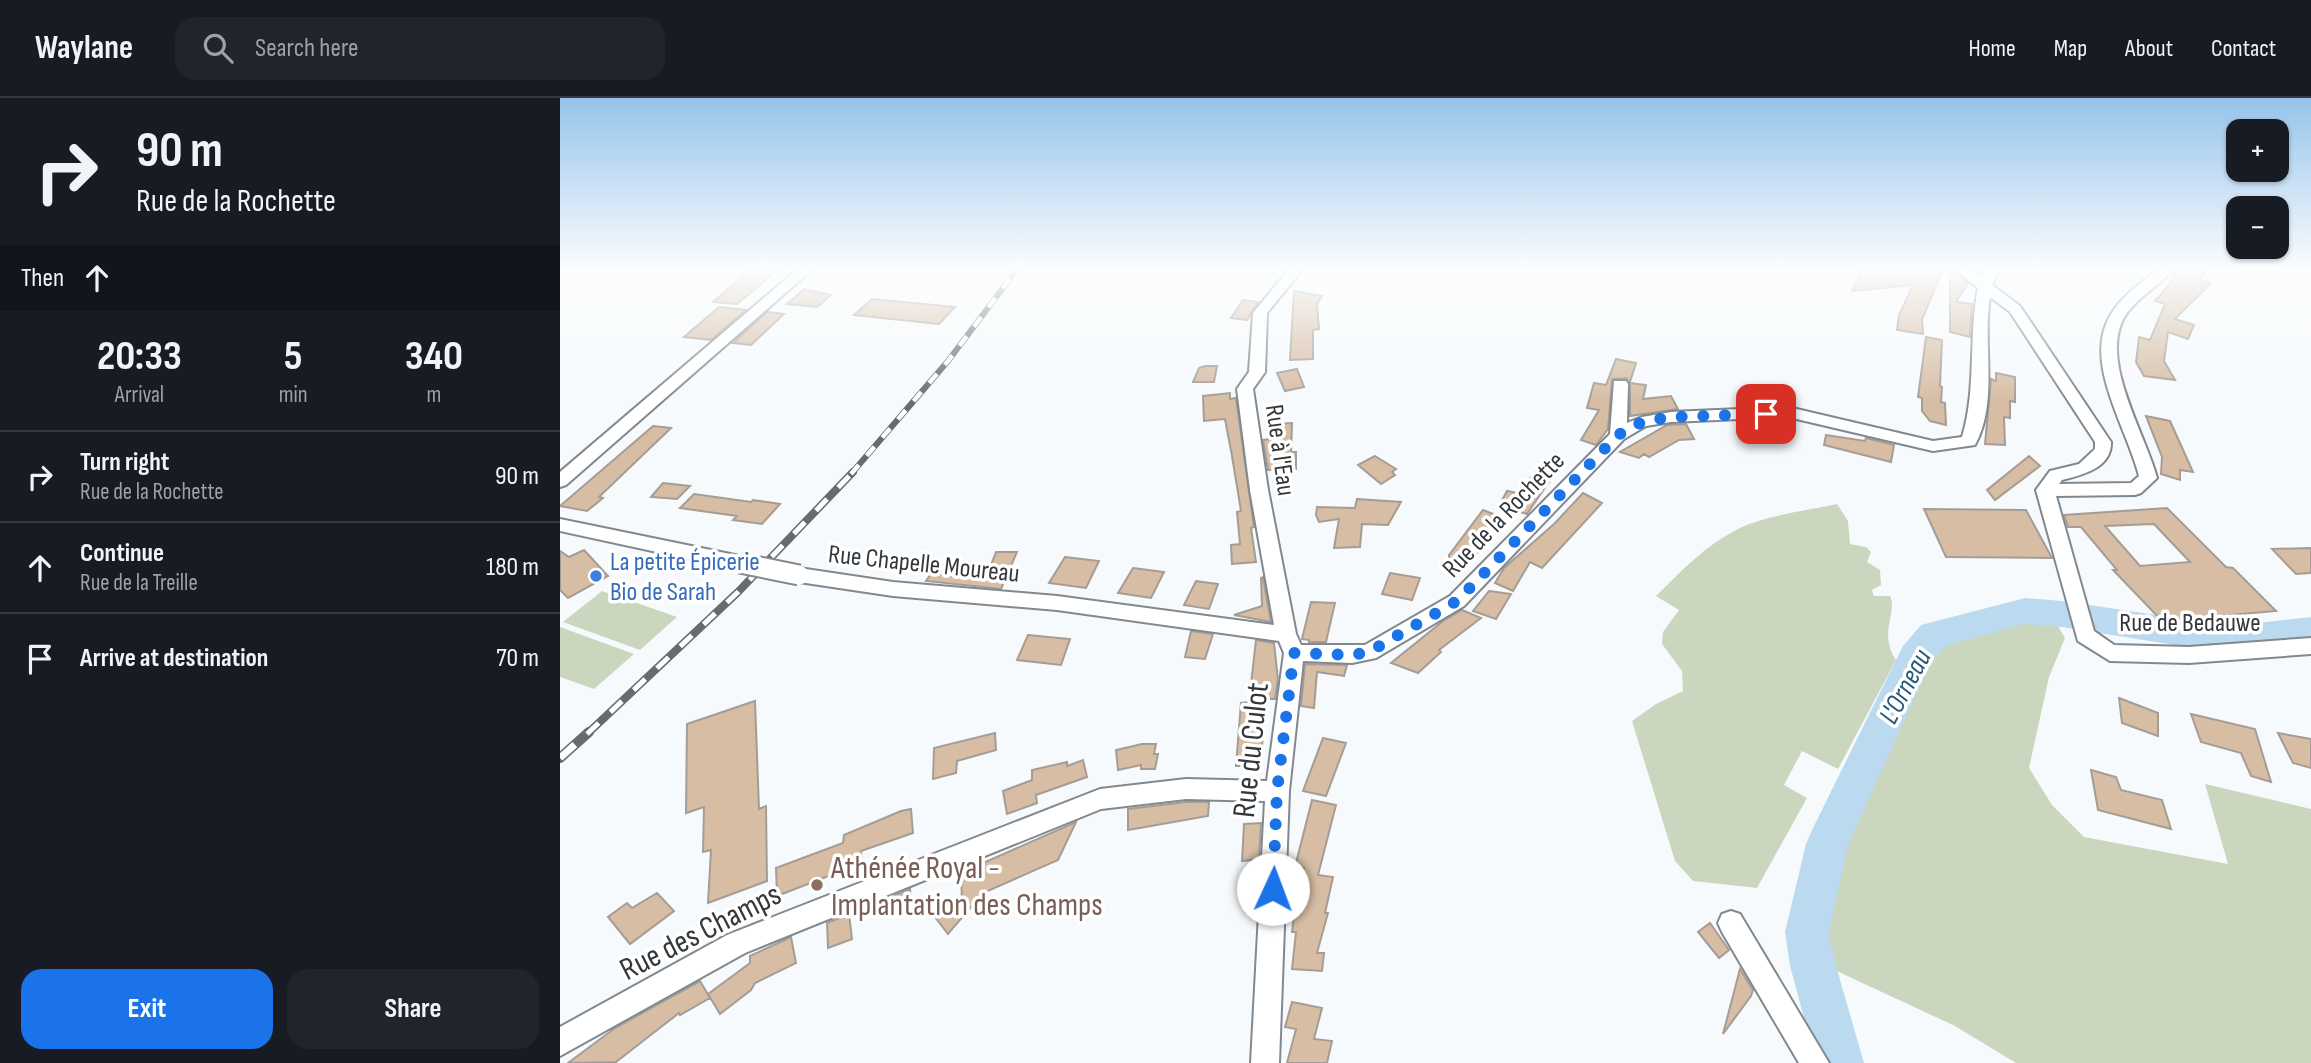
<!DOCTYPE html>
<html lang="en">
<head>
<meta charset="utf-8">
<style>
  body { margin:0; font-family:"Sofia Sans Condensed",sans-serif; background:#20242c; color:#f1f3f6; height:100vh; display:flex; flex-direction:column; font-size:26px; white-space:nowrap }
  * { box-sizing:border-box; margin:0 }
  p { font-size:23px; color:#9ea1a6 }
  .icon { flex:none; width:38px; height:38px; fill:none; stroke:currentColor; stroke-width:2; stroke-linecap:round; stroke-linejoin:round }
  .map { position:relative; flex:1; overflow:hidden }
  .drawer { display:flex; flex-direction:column; background:#171b24; width:560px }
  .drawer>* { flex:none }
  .top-card { background:#171b24; color:#f1f3f6; overflow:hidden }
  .fabs { position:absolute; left:1666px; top:21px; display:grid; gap:14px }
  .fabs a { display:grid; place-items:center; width:63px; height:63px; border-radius:14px; background:#171b24; box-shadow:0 2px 5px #0004; font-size:35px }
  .pin { position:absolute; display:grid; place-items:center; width:60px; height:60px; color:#fff; margin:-30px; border-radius:14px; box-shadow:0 4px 10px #0006 }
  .me { position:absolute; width:77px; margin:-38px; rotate:2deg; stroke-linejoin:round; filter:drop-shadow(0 0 5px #0008) }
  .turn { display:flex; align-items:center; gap:24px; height:147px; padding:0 21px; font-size:32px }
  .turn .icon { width:91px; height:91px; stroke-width:2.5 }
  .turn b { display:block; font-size:49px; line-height:60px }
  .then { display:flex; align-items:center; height:66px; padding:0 21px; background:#0003; gap:14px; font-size:26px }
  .eta { display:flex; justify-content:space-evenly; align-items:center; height:119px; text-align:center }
  .eta b { font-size:42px; font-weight:700; line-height:49px }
  .cta { display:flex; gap:14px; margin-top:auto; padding:14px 21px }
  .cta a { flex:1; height:80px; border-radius:21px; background:#1a73e8; color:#fff; font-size:28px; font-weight:700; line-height:80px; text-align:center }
  .cta a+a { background:#20242c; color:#f1f3f6 }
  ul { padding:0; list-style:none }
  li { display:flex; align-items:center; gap:21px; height:91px; padding:0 21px; border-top:2px solid #363941 }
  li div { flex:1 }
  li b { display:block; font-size:26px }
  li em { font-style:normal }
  header { display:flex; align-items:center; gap:42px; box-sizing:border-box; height:98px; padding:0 35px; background:#171b24; border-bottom:2px solid #363941 }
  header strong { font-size:33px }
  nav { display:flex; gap:38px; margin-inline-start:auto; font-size:24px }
  .search { width:490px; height:63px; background:#20242c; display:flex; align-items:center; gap:18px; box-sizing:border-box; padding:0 24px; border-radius:21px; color:#9ea1a6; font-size:26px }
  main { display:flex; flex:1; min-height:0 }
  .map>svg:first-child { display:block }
  .green { fill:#cbd6be }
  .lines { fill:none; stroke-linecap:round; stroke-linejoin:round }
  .river { fill:#bcdaef; fill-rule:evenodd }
  .building { fill:#d6bda4; stroke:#a59d95; stroke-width:2; fill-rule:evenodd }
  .street-casing { stroke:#80898f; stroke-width:4 }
  .street { fill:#fff; fill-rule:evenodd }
  .rail-far2-casing { stroke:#686b6e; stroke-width:6 }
  .rail-far1-casing { stroke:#686b6e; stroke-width:8 }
  .rail-casing { stroke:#686b6e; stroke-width:10 }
  .rail-far2 { stroke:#fff; stroke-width:4.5; stroke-dasharray:12; stroke-linecap:butt }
  .rail-far1 { stroke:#fff; stroke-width:5; stroke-dasharray:16; stroke-linecap:butt }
  .rail { stroke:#fff; stroke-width:7; stroke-dasharray:20; stroke-linecap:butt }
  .street-bridge-casing { stroke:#80898f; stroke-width:23; stroke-linecap:butt }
  .street-bridge { stroke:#fff; stroke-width:19 }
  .route { stroke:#1a73e8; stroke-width:12; stroke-dasharray:0 21.6 }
  .shop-dot { fill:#3f7fe0; stroke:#fff; stroke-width:2.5 }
  .education-dot { fill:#8d6e63; stroke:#fff; stroke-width:2.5 }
  .labels { text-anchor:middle; stroke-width:7; stroke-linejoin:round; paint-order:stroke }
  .street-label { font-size:26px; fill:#34383b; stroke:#fff }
  .shop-label { font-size:26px; fill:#366cbe; stroke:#fff; text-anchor:start }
  .water-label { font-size:28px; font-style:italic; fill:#275877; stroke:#fff }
  .near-street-label { font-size:32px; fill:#34383b; stroke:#fff }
  .near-education-label { font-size:32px; fill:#785e54; stroke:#fff; text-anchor:start }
</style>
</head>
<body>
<header>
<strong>Waylane</strong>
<div class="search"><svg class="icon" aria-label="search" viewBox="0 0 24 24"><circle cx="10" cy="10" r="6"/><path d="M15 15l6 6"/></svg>Search here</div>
<nav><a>Home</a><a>Map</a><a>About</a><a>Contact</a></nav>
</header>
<main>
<section class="drawer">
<div class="top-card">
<div class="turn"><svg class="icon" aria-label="right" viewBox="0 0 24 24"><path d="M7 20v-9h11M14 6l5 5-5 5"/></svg><div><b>90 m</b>Rue de la Rochette</div></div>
<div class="then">Then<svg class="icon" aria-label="ahead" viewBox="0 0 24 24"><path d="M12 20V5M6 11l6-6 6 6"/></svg></div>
</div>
<div class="eta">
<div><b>20:33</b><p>Arrival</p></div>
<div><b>5</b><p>min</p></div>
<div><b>340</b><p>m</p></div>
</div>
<ul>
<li><svg class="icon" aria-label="right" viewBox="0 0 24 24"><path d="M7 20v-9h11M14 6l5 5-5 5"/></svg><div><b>Turn right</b><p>Rue de la Rochette</p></div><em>90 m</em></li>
<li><svg class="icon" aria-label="ahead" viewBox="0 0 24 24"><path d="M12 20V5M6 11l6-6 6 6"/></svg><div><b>Continue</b><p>Rue de la Treille</p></div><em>180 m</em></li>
<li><svg class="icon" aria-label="arrive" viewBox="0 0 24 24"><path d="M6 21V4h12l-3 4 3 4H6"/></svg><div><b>Arrive at destination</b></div><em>70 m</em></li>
</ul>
<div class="cta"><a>Exit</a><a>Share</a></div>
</section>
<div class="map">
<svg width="1751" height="965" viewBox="0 0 1751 965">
  <rect width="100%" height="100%" fill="#f7fafd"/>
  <path class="green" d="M1277 406 1288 423 1290 446 1306 449 1311 454 1307 464 1320 472 1321 487 1312 492 1314 498H1330C1338 514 1318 535 1336 562L1278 671 1242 653 1224 687 1247 700 1197 790 1133 783 1115 763 1072 623 1096 606 1123 593 1122 573 1102 546 1103 534 1119 512 1096 498C1121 473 1145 448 1176 432 1206 417 1245 413 1277 406Z
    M42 493 117 519 80 552 3 524Z
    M1463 521H1494L1505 540 1489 579 1469 670 1492 707 1524 739 1668 766 1645 686 1751 711V965H1456L1395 928 1268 869 1262 839 1275 751 1367 556 1380 544Z
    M0 529 74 556 34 591 0 579Z"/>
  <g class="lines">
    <path class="river" d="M1465 500 1502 503 1671 528 1751 519V547L1671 556 1502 529 1465 526 1385 548 1370 566 1288 747 1269 834 1276 868 1304 965H1256L1230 868 1225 834 1246 746 1252 732 1343 548 1361 527Z"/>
  </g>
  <path class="building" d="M192 170H220L177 206 153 204Z
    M1303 170H1383L1362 222 1363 236 1337 232 1339 217 1353 187 1292 193Z
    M1390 170 1408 185 1396 204 1412 206 1410 239 1390 234Z
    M1617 170H1633L1645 174 1640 182 1651 185 1615 221 1634 227 1628 241 1608 234 1604 263 1615 282 1584 278 1576 264 1579 239 1590 242 1605 206 1595 203 1609 187Z
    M244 191 271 197 257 209 227 206Z
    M734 193 762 198 757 206 759 231 753 232V261L730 262Z
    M312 201 395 209 379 226 294 217Z
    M683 202 698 204 687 222 671 220Z
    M159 209 186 212 151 242 124 239Z
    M207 214 224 216 191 247 173 245Z
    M1366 239 1382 242 1380 288 1382 289 1381 304 1385 305 1386 327 1370 323 1362 313V300L1358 299Z
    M1056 261 1076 265 1070 284 1066 280 1052 281 1048 331 1036 347 1021 342 1039 312 1027 310 1034 285 1046 287Z
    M645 268H657L654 284H633L639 270Z
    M737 271 744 289 725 293 717 275Z
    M1436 275 1455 279V304L1450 303V320L1444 319 1445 347 1425 346 1431 281 1436 283Z
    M1070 285 1086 287 1083 301 1111 298 1118 311 1070 318Z
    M670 295V301L676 300 694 429 691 430 696 464 672 466 671 447 680 446 677 414 681 413 672 358 665 321 644 323 643 298Z
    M1586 318 1610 323 1633 374 1620 372V382L1601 376 1602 359Z
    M732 325 731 354H736V371L708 372 703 342 715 340V326Z
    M1126 326 1134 341 1119 342 1089 359 1084 356 1079 360 1060 354 1107 327Z
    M93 328 111 330 39 399 43 400 27 413 0 408Z
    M1266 337 1305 343 1306 340 1334 347 1331 364 1264 347Z
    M815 358 836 371 832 374 835 377 821 386 798 367Z
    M1469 358 1480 368 1435 402 1427 392Z
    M986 362 1001 366 967 416 939 408 947 393 957 395Z
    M103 385 130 388 117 401 91 399Z
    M1023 395 1042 405 982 470 970 464 953 493 935 485 944 470 994 426Z
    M134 396 191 404 193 402 220 406 202 426 173 422 177 418 120 410Z
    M797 401 841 404 828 427 802 426 800 449 774 450 779 421 759 424 756 417 757 409 795 410Z
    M1607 410 1666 469 1673 470 1716 513 1602 523 1553 472H1557L1521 429H1508L1504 417ZM1594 426 1630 464 1580 468 1545 428Z
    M1364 411 1466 412 1492 460 1386 459Z
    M923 412 943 420 908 467 902 465 899 468 889 464V457Z
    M1751 450V475L1736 476 1712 451Z
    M24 452 48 478 8 500 0 492V453L9 459Z
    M436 454H457L441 491 366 483 378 466 391 468 395 462 431 467Z
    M505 459 539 463 526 490 489 485Z
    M573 470 604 474 591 500 558 495Z
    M830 475 860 480 852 502 822 496Z
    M703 479 711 524 674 517 702 508 701 480Z
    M636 483 658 486 649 511 624 507Z
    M929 493 951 496 936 521 913 513Z
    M751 504 775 505 766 544H749V542L742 541Z
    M902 512 921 520 879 552 881 554 858 575 831 565 883 523Z
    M631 533 653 536 645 561 625 559Z
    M468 537 510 541 501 567 457 562Z
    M696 542 714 545 718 582 715 601H707V616H704L701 668H676L681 605 689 604Z
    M745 566 787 567 784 578 757 574 754 610 741 608Z
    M1559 600 1598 615V638L1562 625Z
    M195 603 199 711 206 708 207 783 148 805 151 752 143 754 144 709 126 715 127 626Z
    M1631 616 1695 631 1711 684 1691 678 1681 655 1641 644Z
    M435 635 436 652 397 663 396 675 373 681 374 650Z
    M1718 635 1751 641V670L1733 665Z
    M763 640 786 645 766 698 743 693Z
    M582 646H596L594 656H598L595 671H581V667L558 672 556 652Z
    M523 662 527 679 476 697 477 705 447 716 443 693 472 682V672L507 664V668Z
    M1531 672 1556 679 1561 692 1602 702 1611 731 1538 712Z
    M752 702 776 707 758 777 773 779 765 815H768L757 855H764L762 873 732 871 736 834H732L735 809 744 770 735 769Z
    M626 704H649L648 718 568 732V711Z
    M351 711 353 735 301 753 302 774 285 781 284 772 217 798 216 770 283 745 284 737 341 713Z
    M516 724 498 762 423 795 388 836 375 819 402 805 401 771 421 763V766Z
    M701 725 699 761 682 763 684 726Z
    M350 791 352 809 336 816 334 798Z
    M97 795 114 813 70 846 48 819 67 805 72 810Z
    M289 816 292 841 268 850 267 825Z
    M1150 825 1169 852 1159 860 1138 834Z
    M231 839 236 865 195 885 191 892 160 916 148 896 190 865V858Z
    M1180 871 1193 892 1191 898 1163 936Z
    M140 883 150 900 120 917 119 915 56 964 8 965 55 930Z
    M732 904 762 910 754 941 772 943 767 965H727L736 931 725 929Z"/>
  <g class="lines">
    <g class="street-casing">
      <path id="street" d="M239 170H254L6 387 0 389V374Z
        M730 170H744L707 215 705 274 693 291 708 392 736 536 741 547H805L890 498 1050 336 1054 283H1066L1068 286 1067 325 1082 319 1111 314 1228 309 1373 343 1402 339C1417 290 1408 239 1418 190L1393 170H1409L1422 179 1426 170H1440L1432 187 1460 208 1551 344C1552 370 1522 377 1502 382L1499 386 1571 385 1579 378C1568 333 1526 269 1547 224 1557 201 1581 185 1599 170H1614C1601 187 1580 197 1567 215 1536 258 1585 334 1597 380L1581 395 1575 397 1496 398 1534 533 1554 547 1629 549 1751 540V556L1629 565 1550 563 1518 543 1476 392 1490 373 1519 366 1535 351V344L1450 214 1430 199C1422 246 1439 304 1415 347L1373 353 1228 319 1111 324 1086 328 1064 341 904 508 816 560 792 565 743 563 729 693 719 965H691L705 703 626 701 541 711 185 855 0 958V929L167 837 540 691 626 681 707 683 724 555 719 543 497 512 333 498 239 484 232 482 229 477 232 472 239 470 333 484 497 498 714 527 690 392 677 291 689 274 693 215Z
        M0 421 180 458 187 460 189 465 187 470 180 472 0 433Z
        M1171 813 1180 816 1269 965H1239L1162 834 1158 825 1162 816Z"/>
    </g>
    <use href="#street" class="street"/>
    <g class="rail-far2-casing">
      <path id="rail-far2" d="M291 376 388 263 458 170"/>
    </g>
    <g class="rail-far1-casing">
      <path id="rail-far1" d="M27 636 178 494 293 374"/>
    </g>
    <g class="rail-casing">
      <path id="rail" d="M0 660 29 634"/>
    </g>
    <use href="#rail-far2" class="rail-far2"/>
    <use href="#rail-far1" class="rail-far1"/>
    <use href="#rail" class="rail"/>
    <g class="street-bridge-casing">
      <path id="street-bridge" d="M180 465 239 477"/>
    </g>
    <use href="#street-bridge" class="street-bridge"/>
  </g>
  <linearGradient id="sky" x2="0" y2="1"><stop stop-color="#96c3eb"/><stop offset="0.56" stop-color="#fbfdfe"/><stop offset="1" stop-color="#fbfdfe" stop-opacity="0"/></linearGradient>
  <rect width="1751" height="305" fill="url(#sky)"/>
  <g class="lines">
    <path class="route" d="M713 791 717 693 734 555 792 557 809 554 897 503 1058 337 1082 324 1111 319 1206 316"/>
  </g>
  <circle class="shop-dot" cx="36" cy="478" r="7"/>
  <circle class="education-dot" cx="257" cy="787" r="7"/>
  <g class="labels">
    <g class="street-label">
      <text transform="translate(721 352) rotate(82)" y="9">Rue à l'Eau</text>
      <text transform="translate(943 416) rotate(-46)" y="9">Rue de la Rochette</text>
      <text transform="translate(364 465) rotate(6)" y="9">Rue Chapelle Moureau</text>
      <text x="1630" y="533">Rue de Bedauwe</text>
    </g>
    <g class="shop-label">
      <text x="50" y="472">La petite Épicerie<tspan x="50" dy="30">Bio de Sarah</tspan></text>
    </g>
    <g class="water-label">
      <text transform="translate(1344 588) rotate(-62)" y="10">L'Orneau</text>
    </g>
    <g class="near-street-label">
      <text transform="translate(690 652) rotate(-84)" y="11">Rue du Culot</text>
      <text transform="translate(140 833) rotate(-27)" y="11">Rue des Champs</text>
    </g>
    <g class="near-education-label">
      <text x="271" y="780">Athénée Royal -<tspan x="271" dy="37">Implantation des Champs</tspan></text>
    </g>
  </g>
</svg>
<div class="fabs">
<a>+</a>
<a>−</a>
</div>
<div class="pin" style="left:1206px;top:316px;background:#d93025"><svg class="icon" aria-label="arrive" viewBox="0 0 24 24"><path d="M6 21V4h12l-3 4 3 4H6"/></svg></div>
<svg class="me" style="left:713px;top:791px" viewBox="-20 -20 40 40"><circle r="19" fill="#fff"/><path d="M0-13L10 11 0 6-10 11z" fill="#1a73e8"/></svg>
</div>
</main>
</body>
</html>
